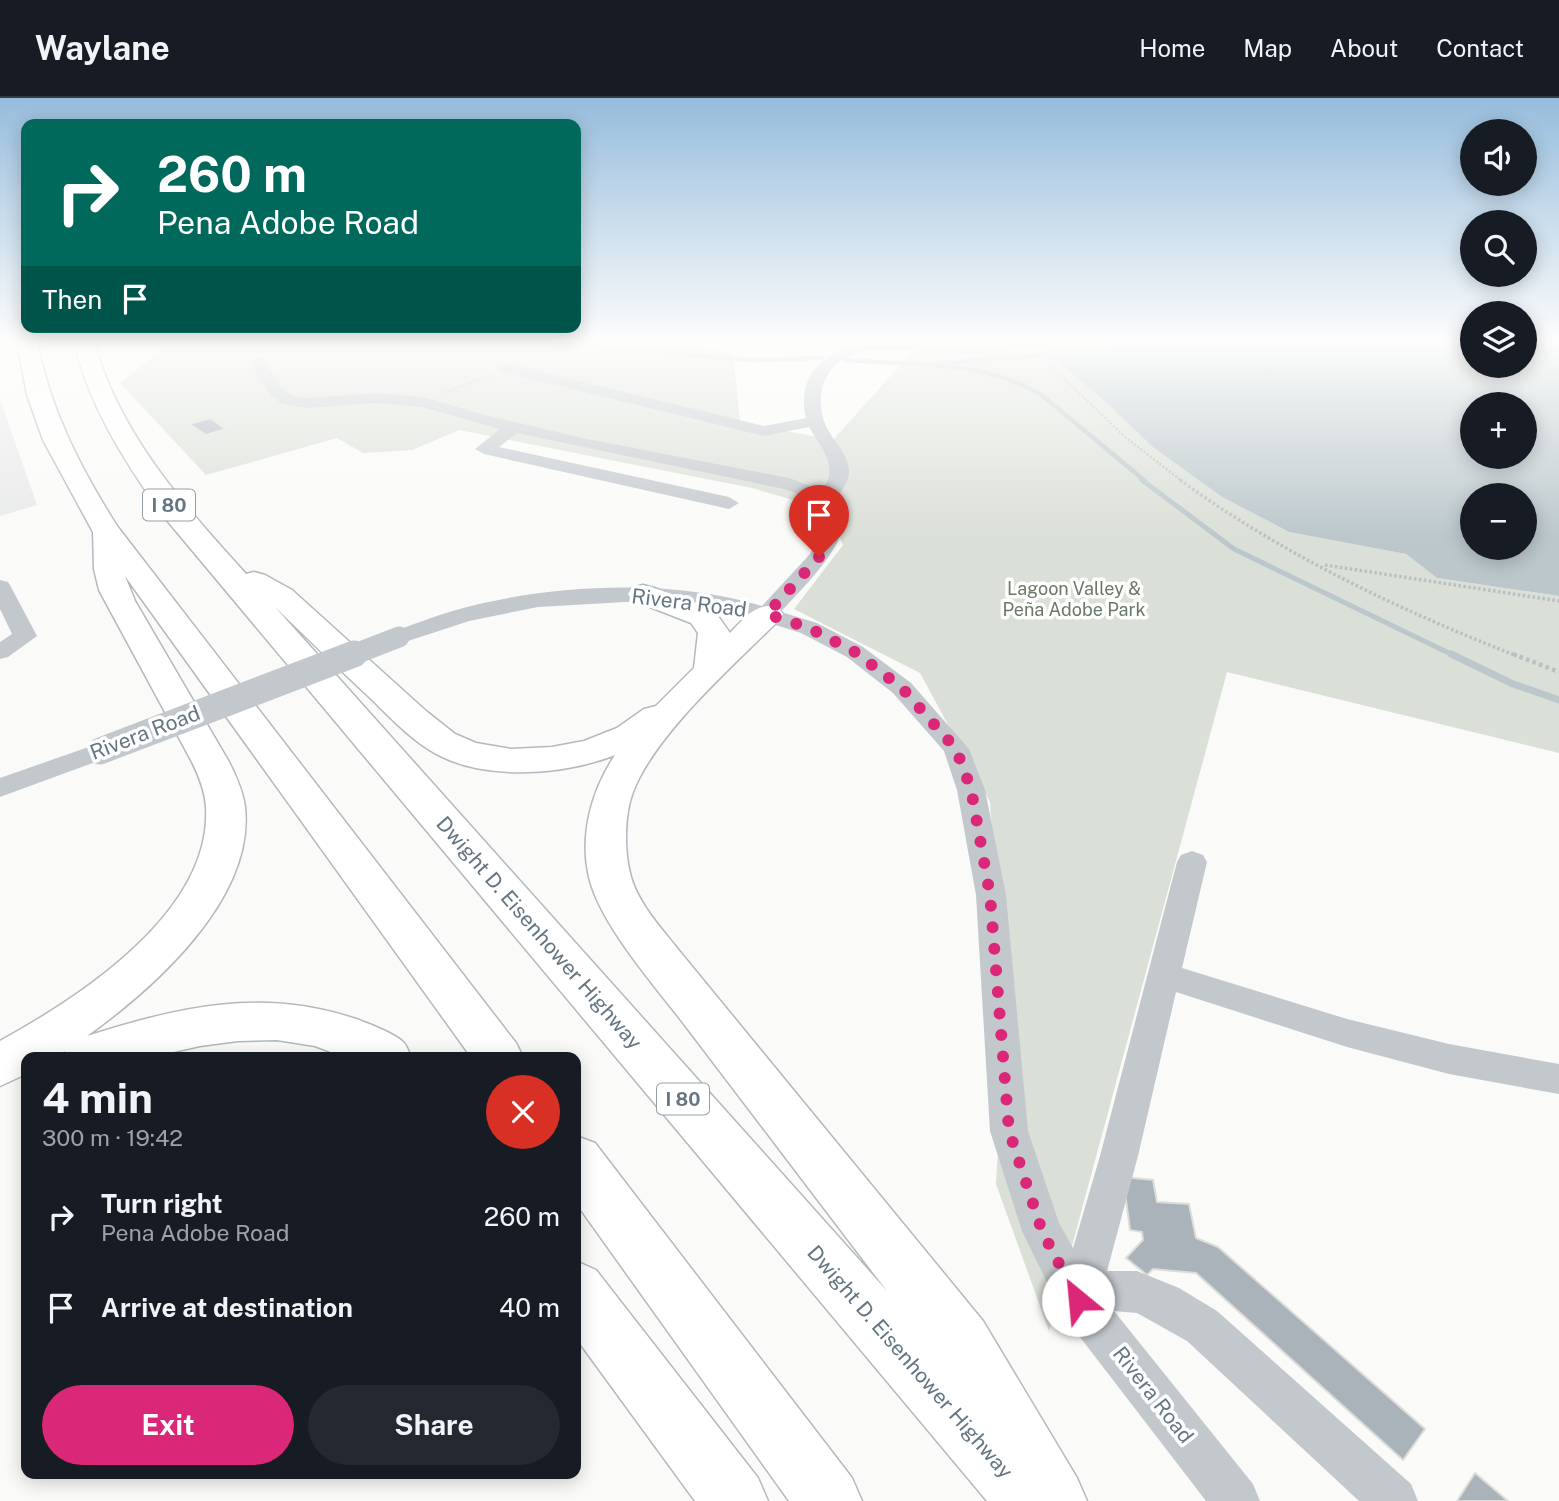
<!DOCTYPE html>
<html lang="en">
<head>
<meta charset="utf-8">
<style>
  body { margin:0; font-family:"Public Sans",sans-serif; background:#242831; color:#f1f3f6; height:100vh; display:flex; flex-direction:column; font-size:26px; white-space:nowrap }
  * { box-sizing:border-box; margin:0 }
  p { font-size:23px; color:#9ea1a6 }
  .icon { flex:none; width:38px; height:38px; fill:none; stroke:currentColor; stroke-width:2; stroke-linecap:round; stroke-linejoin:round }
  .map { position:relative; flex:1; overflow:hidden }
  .panel { position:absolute; left:21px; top:954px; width:560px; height:427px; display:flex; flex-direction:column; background:#171b24; border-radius:14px; box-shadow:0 4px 18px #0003 }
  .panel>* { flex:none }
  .banner { position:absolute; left:21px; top:21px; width:560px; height:214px; border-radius:14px; box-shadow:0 4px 18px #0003; background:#00695c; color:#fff; overflow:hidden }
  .buttons { position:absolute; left:1460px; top:21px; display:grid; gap:14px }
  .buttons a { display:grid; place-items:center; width:77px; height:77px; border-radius:50%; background:#171b24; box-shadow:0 4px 18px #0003; font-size:35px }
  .pin { position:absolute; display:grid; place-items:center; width:60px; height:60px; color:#fff; margin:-72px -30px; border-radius:50% 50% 50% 0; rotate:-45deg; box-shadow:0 0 7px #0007 }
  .pin .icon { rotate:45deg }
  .me { position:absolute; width:77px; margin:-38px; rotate:332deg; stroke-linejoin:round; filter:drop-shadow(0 0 5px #0008) }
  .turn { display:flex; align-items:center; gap:24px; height:147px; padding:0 21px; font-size:32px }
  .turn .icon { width:91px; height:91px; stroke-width:2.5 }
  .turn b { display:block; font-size:49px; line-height:60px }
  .then { display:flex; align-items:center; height:66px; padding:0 21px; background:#0003; gap:14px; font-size:26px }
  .round { display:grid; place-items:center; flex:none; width:74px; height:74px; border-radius:37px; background:#242831 }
  .headline { display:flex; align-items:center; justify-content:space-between; height:119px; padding:0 21px }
  h1 { font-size:42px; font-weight:700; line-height:52px }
  .cta { display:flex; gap:14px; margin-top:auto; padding:14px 21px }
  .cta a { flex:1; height:80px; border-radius:42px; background:#db2777; color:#fff; font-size:28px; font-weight:700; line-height:80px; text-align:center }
  .cta a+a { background:#242831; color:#f1f3f6 }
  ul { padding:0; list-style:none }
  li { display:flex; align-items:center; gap:21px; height:91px; padding:0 21px }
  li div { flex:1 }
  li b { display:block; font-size:26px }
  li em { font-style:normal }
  header { display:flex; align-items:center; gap:42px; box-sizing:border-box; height:98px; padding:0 35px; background:#171b24; border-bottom:2px solid #363941 }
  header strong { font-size:33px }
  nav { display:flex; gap:38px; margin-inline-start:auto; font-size:24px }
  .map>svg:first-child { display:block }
  .built { fill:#e8e9e9 }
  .green { fill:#dadfd7 }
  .water { fill:#bbc7cb; fill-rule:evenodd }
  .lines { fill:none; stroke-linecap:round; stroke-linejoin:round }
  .stream-far2 { stroke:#bbc7cb; stroke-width:4.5 }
  .stream-far1 { stroke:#bbc7cb; stroke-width:5 }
  .stream { stroke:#bbc7cb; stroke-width:7 }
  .building { fill:#aab3b9; stroke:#dcdcda; stroke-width:2 }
  .highway-casing { stroke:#b4b9bd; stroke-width:3 }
  .path-far2 { stroke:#bbbfc2; stroke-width:2.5; stroke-dasharray:2 2; stroke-linecap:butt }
  .path-far1 { stroke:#bbbfc2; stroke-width:3.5; stroke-dasharray:2.5 2.5; stroke-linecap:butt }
  .path { stroke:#bbbfc2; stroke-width:4.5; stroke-dasharray:3.5 3.5; stroke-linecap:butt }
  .minor { fill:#c3c8cc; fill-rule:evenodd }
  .highway { fill:#fff; fill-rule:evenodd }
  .minor-bridge-far1 { stroke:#c3c8cc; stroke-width:21 }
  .minor-bridge { stroke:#c3c8cc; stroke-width:27 }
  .route { stroke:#db2777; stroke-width:12; stroke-dasharray:0 21.6 }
  .labels { text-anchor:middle; stroke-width:7; stroke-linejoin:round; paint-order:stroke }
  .far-park-label { font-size:18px; fill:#687a64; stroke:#fff }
  .shield { fill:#fff; stroke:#939fa8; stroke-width:2 }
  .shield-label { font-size:19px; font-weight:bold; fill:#657683 }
  .street-label { font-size:21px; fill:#657683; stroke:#fff }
</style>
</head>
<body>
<header>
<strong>Waylane</strong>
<nav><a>Home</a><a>Map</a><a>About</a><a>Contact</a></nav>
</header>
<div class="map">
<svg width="1559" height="1403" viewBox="0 0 1559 1403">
  <rect width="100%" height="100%" fill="#fafaf8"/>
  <path class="built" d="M0 301 37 407 0 418Z"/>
  <path class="green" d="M171 244H655L733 255 740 324 833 342 921 244H1125L1041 254 1046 260 1059 265 1101 300 1154 350 1222 399 1289 434 1406 456 1437 480 1559 498V655L1227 574 1049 1233 996 1086 1005 925 990 704 920 575 794 511 843 447 828 412 752 390 459 332 412 352 363 355 337 340 206 377 120 285Z"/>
  <path class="water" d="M1125 244H1472V268H1524V244H1559V498L1437 480 1406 456 1289 434 1222 399 1154 350 1101 300 1059 265 1046 260 1041 254ZM1472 306H1524V359H1472ZM1472 397H1524V450H1472Z"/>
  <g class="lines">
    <path class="stream-far2" d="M589 249 752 262 822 260
      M845 262C909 267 988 262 1043 298L1145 383
      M943 265 1043 257"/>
    <path class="stream-far1" d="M1142 382 1234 451 1455 558"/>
    <path class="stream" d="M1451 556 1513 586 1559 602"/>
  </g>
  <path class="building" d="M210 320 226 331 206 337 189 326Z
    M1123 1079 1153 1082 1157 1104 1189 1106 1196 1140 1218 1149 1425 1331 1403 1362 1196 1175 1153 1171 1147 1177 1126 1160 1143 1142 1142 1134 1130 1132Z
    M1475 1375 1508 1403H1457Z"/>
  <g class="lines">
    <g class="highway-casing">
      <path id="highway" d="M17 244H37C51 313 80 369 117 428L516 945 523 959H471L125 478 135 503 229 664C236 678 243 693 245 709 255 801 154 890 87 938 179 909 261 889 356 921 367 925 396 936 404 945 407 948 409 955 411 959H344L315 948 277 942 238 943 200 948 151 959H62L65 953 55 959H26V976L0 988V943C80 899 212 814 206 709 205 693 199 678 192 664L99 492 94 471 93 434 43 342 27 297Z
        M74 244H94C120 337 183 406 246 476L254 474 265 477 292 492 426 613 455 636 476 645 511 651 552 649 584 643 617 630 644 611 656 608 694 570 698 535 691 525 632 502 628 496 632 490 643 487 654 490 713 511 730 535C745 520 755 504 778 509L783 516 778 523C734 567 655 636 633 694 624 718 624 754 631 779 639 807 663 832 681 855L983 1223 1077 1380 1087 1403H987L160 414C123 360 89 308 74 244ZM275 509C306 539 337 569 368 598 387 616 406 637 428 651 478 684 562 678 615 657 592 692 579 736 589 779 600 827 657 890 687 930 754 1018 820 1105 887 1193Z
        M576 1038 595 1045 852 1380 862 1403H789L576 1105Z
        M576 1163 596 1172 758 1380 768 1403H695L576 1240Z"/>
    </g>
    <path class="path-far2" d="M531 259 572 244
      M1044 261 1125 339 1182 383
      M447 294 491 277"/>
    <path class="path-far1" d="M1180 382C1282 456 1399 512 1517 558
      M1325 467 1559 503"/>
    <path class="path" d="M1513 556 1559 574"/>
    <path class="minor" d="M878 244 959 246 1057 244 1050 249C1020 252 989 255 959 256 924 256 880 244 847 259 821 272 815 304 826 328 833 343 847 354 849 371 850 382 843 391 837 399 868 430 801 491 781 514L817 525 863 549 911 585 969 651 985 692 1006 797 1028 1033 1059 1125 1073 1150 1100 1058 1177 764 1181 757 1192 753 1203 757 1207 764 1182 870 1347 921 1449 946 1559 966V996L1449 976 1347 949 1176 894 1138 1058 1107 1173H1137L1179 1190 1217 1213 1411 1386 1418 1403H1359L1187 1243 1137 1215 1114 1213 1253 1386 1260 1403H1206L1063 1217 1022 1133 990 1033 976 797 957 692 944 653 893 595 847 559 801 535 744 517 643 503 538 509 469 523 399 546 391 544 387 539 391 534C413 527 434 518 456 512 548 486 670 480 762 508L810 456 824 430V409L819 404 784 391 517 335 499 349 729 399 739 405 729 411 484 356 475 351 500 331 422 309 375 305 309 310 282 306 271 297 249 264 257 259 263 261 283 291 293 298 309 300 375 295 424 299 481 316 582 340 789 380 822 392C840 368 821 350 809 329L764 338 499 273 497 270 505 265 764 328 806 320C794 270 835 247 878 244Z
      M0 482 8 484 11 489 37 538 8 559 0 561V544L12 536 0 511Z
      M100 645 109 647 113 653 109 659 0 699V680Z"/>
    <use href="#highway" class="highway"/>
    <path class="minor-bridge-far1" d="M350 558 399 539"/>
    <path class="minor-bridge" d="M100 653 354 556"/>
  </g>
  <linearGradient id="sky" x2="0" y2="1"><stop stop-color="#96bcdc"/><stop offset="0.55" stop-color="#fdfdfc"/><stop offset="1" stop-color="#fdfdfc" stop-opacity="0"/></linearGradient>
  <rect width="1559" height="441" fill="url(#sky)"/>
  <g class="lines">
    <path class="route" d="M819 459 767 516 809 530 855 554 902 590 956 651 971 691 990 797 1009 1033 1042 1133 1078 1202"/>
  </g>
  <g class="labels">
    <g class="far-park-label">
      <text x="1074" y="497">Lagoon Valley &amp;<tspan x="1074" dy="21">Peña Adobe Park</tspan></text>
    </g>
    <g class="shield">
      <rect x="143" y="391.5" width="52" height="31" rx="5"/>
      <rect x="657" y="985.5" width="52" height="31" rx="5"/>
    </g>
    <g class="shield-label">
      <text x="169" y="414">I 80</text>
      <text x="683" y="1008">I 80</text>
    </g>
    <g class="street-label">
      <text transform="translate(689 505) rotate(7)" y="7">Rivera Road</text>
      <text transform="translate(145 635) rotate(-21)" y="7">Rivera Road</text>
      <text transform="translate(539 835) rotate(49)" y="7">Dwight D. Eisenhower Highway</text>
      <text transform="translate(910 1264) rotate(49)" y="7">Dwight D. Eisenhower Highway</text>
      <text transform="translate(1153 1297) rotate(52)" y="7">Rivera Road</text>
    </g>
  </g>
</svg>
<div class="buttons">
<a><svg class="icon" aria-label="sound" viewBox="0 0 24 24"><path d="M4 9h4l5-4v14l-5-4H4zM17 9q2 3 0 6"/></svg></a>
<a><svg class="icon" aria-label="search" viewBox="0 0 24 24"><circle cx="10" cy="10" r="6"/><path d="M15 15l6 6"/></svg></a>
<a><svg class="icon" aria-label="layers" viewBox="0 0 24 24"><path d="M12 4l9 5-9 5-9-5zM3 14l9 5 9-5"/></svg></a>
<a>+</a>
<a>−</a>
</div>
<div class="pin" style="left:819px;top:459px;background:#d93025"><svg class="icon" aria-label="arrive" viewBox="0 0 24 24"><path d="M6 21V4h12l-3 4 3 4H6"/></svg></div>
<svg class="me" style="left:1078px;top:1202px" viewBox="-20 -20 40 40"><circle r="19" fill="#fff"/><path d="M0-13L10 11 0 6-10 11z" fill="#db2777"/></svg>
<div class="banner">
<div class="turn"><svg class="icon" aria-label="right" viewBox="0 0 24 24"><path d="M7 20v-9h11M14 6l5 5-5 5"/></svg><div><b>260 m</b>Pena Adobe Road</div></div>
<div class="then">Then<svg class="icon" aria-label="arrive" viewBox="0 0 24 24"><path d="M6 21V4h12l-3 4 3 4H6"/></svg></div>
</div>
<section class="panel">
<div class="headline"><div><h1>4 min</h1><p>300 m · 19:42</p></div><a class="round" style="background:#d93025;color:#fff"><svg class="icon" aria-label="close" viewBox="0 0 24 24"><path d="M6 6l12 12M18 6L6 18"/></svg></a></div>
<ul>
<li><svg class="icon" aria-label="right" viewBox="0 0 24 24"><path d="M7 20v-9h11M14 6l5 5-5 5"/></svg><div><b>Turn right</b><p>Pena Adobe Road</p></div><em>260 m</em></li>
<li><svg class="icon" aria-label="arrive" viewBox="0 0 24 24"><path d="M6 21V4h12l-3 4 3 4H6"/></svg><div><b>Arrive at destination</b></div><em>40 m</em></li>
</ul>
<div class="cta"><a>Exit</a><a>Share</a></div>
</section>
</div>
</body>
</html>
